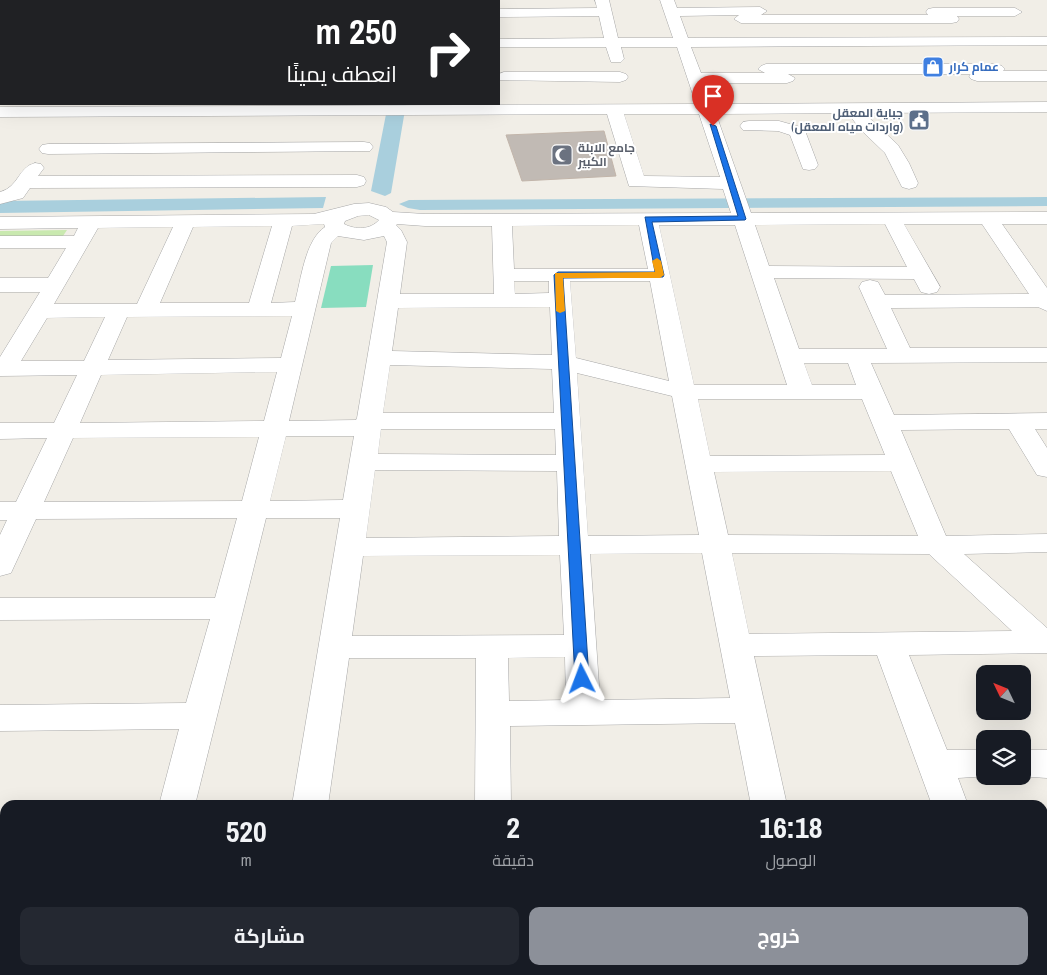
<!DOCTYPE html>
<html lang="ar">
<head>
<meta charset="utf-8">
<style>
  body { margin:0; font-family:"Archivo Narrow",Cairo,sans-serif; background:#242831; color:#f1f3f6; direction:rtl; height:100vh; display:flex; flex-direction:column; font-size:19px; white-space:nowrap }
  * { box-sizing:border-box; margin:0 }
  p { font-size:16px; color:#9ea1a6 }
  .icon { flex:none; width:28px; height:28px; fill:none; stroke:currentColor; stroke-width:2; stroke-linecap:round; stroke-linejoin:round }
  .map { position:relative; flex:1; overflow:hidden; direction:ltr }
  .sheet { position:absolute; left:0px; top:800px; width:1048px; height:175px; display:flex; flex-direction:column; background:#171b24; border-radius:15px 15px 0 0; box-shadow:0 5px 20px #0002; direction:rtl }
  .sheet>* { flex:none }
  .top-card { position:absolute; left:0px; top:0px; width:500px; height:105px; box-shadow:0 5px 20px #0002; direction:rtl; background:#202124; color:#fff; overflow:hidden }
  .needle { width:32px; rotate:313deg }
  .controls { position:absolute; left:976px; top:665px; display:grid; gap:10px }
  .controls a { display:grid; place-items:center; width:55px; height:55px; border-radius:10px; background:#171b24; box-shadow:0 5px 20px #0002; font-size:25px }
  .pin { position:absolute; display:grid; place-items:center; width:42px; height:42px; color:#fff; margin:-51px -21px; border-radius:50% 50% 50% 0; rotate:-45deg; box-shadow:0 0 5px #0007 }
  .pin .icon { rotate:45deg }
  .me { position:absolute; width:55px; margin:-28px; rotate:357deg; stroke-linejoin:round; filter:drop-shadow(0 0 4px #0008) }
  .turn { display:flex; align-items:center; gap:18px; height:105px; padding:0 20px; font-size:22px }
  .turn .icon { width:65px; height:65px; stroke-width:2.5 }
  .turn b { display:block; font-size:35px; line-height:42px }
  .eta { display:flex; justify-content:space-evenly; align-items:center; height:85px; text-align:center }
  .eta b { font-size:30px; font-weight:700; line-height:35px }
  .action { display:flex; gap:10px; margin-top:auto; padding:10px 20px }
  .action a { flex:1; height:58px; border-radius:10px; background:#8c9099; color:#fff; font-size:20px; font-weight:700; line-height:58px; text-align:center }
  .action a+a { background:#242831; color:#f1f3f6 }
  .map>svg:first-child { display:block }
  .grass { fill:#c9e9af }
  .pitch { fill:#88ddbf }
  .water { fill:#a9cfdd }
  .building { fill:#c1bab4; stroke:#c2b5aa }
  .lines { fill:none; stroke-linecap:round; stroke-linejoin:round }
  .minor-casing { stroke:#a7a7a7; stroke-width:1 }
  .minor { fill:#fff; fill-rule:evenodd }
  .route { fill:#1a73e8; stroke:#114b97 }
  .slow { fill:#f59e0b }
  .labels { text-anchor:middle; stroke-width:4; stroke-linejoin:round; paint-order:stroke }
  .far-shop-label { font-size:12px; font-weight:bold; fill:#366cbe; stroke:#fff; text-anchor:start }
  .far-service-label { font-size:12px; font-weight:bold; fill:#4e5e75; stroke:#fff; text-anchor:end }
  .far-worship-label { font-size:12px; font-weight:bold; fill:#5b616d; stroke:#fff; text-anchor:start }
</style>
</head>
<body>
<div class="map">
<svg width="1047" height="975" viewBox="0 0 1047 975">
  <rect width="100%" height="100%" fill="#f1eee7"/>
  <path class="grass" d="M67 230 63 236H0V231Z"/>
  <path class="pitch" d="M373 265 366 307 321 308 331 266Z"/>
  <path class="water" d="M388 104H406L391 193 385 196 371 191Z
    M326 197 323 208 0 213V201Z
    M1047 197V206L420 210 408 208 399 204 409 200Z"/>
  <path class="building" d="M604 131 616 176 522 181 506 135Z"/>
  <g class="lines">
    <g class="minor-casing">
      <path id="minor" d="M268 0H282V1H268Z
        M328 0H342V1H328Z
        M389 0H403V1H389Z
        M430 0H444V1H430Z
        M595 0H609L618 38H673L660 0H674L677 8 760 7 767 11 761 15H928L926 12 928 9 933 8H1015L1022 12 1015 16H957L959 19 957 22 952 23H741L734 19 739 15 680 16 688 38 1047 37V45L691 47 701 73H765L758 69 761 66 766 64H997L1002 66 1005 69 1003 71H1047V81H977L971 79 969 76 971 74H788L795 78 793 81 787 83H705L712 104 1047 102V112L864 113 898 145 909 163 918 183 916 187 909 189 902 187 885 153 860 129 848 113 716 114 751 213 1047 212V224H1002L1047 288V311L1038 307 891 308 910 348H1047V362L871 363 894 415 1047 413V429H1035L1047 448V477L1037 475 1009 429 901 430 946 536 1047 534V552L964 554 1047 628V653L909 655 947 750H985V776H990L958 778 968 805H932L877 655 754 656 787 805H751L735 723 510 726 511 805H475L476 658H349L328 805H292L340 518H266L195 805H159L179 729 0 731V705L186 703 210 619 0 620V598H215L237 518 36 519 11 573 0 576V535L7 520H0V502H16L47 438 0 439V423H54L77 375 0 376V357L40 292H0V278H48L66 248H0V236H74L78 228 0 229V217L314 214 354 204 369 203 386 207 393 212 425 214 731 213 723 189 629 186 607 114 0 117V107L696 104 677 47H621L624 59 621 62H611L606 47H499V39L604 38 599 16 499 17V9L597 8ZM624 114H699L720 177 644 176ZM369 215 379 220C370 230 356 230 344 224L345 221 358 216ZM324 224 325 227C305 240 301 280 295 302L271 303 292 226ZM397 224 425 226H492L494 294H400L407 242 401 230 396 225ZM885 224 907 267 769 266 755 225ZM904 224H982L1029 294 885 295 878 282 870 280 862 282 859 287 887 349H799L774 278 914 279 921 292 929 294 937 292 940 287ZM639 225 648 269H514L512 226ZM659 225H735L787 385H694ZM272 226 249 303H160L193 227ZM173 227 137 304H54L98 228ZM338 236 364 240 384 236 387 242 357 418 356 420 289 421 331 243ZM514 281H549V293L515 294ZM570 281H650L669 381 576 358ZM550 307 552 355 392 351 398 308ZM292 316 281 358 108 360 127 317ZM105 317 84 361H21L47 318ZM804 363H848L856 385H812ZM390 365 552 369 554 413H383ZM277 372 264 421 80 423 101 375ZM577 373 672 396 699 535 588 536ZM698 399H862L885 455 710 456ZM381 429H555L556 455 378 454ZM286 436H354L343 500 270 501ZM259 437 242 501 44 502 73 438ZM375 470 557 471 559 536 366 538ZM891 471 918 536 728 535 714 472ZM702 553 730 698 600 700 590 554ZM732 553 929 554 1012 631 749 634ZM560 555 564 635 352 636 363 556ZM565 657 566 700 509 701 508 658Z
        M504 72H620L626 74 628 77 626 80 620 82 499 80V74Z
        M749 121H779L804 128 818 165 815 169 809 170 803 169 790 135 778 131 743 130 740 126 743 122Z
        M364 142 370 143 373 147 370 151 48 154 42 153 39 149 42 145 48 144Z
        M35 163 41 164 44 168 38 176 357 175 364 177 366 181 364 185 357 187 30 188 23 198 0 204V192C19 187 18 167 35 163Z
        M1022 750H1047V778L1017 776H1022Z
        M1042 832H1047V864H1042Z
        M0 846H5V878H0Z
        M196 970H238L237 975H195Z"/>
    </g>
    <use href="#minor" class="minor"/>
  </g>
  <path class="route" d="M710 124 716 126 746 219 745 220 652 222 664 275 663 277 563 278 589 679 587 683H577L575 679 554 275 558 272H655L645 217 738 216Z"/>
  <path class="slow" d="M657 258 661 261 664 275 660 278H563L565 311 560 313 556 311 555 273 655 272 652 261Z"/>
  <defs>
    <g id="shop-square" transform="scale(1.125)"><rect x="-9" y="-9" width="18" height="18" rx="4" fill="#3f7fe0" stroke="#fff"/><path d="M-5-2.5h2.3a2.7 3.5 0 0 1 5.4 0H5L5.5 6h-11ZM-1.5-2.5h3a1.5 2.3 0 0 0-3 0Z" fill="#fff"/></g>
    <g id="civic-square" transform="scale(1.125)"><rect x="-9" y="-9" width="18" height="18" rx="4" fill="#5c6f8a" stroke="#fff"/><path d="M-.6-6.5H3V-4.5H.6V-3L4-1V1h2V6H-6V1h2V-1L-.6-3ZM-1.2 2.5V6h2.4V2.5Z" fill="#fff"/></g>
    <g id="mosque-square" transform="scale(1.125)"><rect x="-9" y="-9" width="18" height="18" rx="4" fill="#6b7280" stroke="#fff"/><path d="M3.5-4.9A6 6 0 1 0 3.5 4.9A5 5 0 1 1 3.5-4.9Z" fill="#fff"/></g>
  </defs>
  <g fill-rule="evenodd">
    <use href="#shop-square" x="933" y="67"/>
    <use href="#civic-square" x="919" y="120"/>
    <use href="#mosque-square" x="562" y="155"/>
  </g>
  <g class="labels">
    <g class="far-shop-label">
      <text x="949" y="71">عمام كرار</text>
    </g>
    <g class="far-service-label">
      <text x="903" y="117">جباية المعقل<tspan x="903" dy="14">(واردات مياه المعقل)</tspan></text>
    </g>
    <g class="far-worship-label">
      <text x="578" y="152">جامع الابلة<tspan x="578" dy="14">الكبير</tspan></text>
    </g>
  </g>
</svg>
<div class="controls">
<a><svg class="needle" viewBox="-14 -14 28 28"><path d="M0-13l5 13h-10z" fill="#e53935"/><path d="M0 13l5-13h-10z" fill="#9ea1a6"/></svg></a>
<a><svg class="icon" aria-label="layers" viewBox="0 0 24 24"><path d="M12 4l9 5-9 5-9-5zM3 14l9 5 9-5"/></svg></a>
</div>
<div class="pin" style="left:713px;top:126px;background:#d93025"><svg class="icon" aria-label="arrive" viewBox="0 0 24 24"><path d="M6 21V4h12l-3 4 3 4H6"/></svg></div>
<svg class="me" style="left:582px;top:679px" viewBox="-20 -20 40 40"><path d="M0-17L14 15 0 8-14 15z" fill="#1a73e8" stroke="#fff" stroke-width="4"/></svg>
<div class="top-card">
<div class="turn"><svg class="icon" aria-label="right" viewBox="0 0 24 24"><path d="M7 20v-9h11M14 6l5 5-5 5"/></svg><div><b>250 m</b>انعطف يمينًا</div></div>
</div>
<section class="sheet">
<div class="eta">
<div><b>16:18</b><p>الوصول</p></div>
<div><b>2</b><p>دقيقة</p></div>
<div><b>520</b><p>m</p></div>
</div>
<div class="action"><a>خروج</a><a>مشاركة</a></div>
</section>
</div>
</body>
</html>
